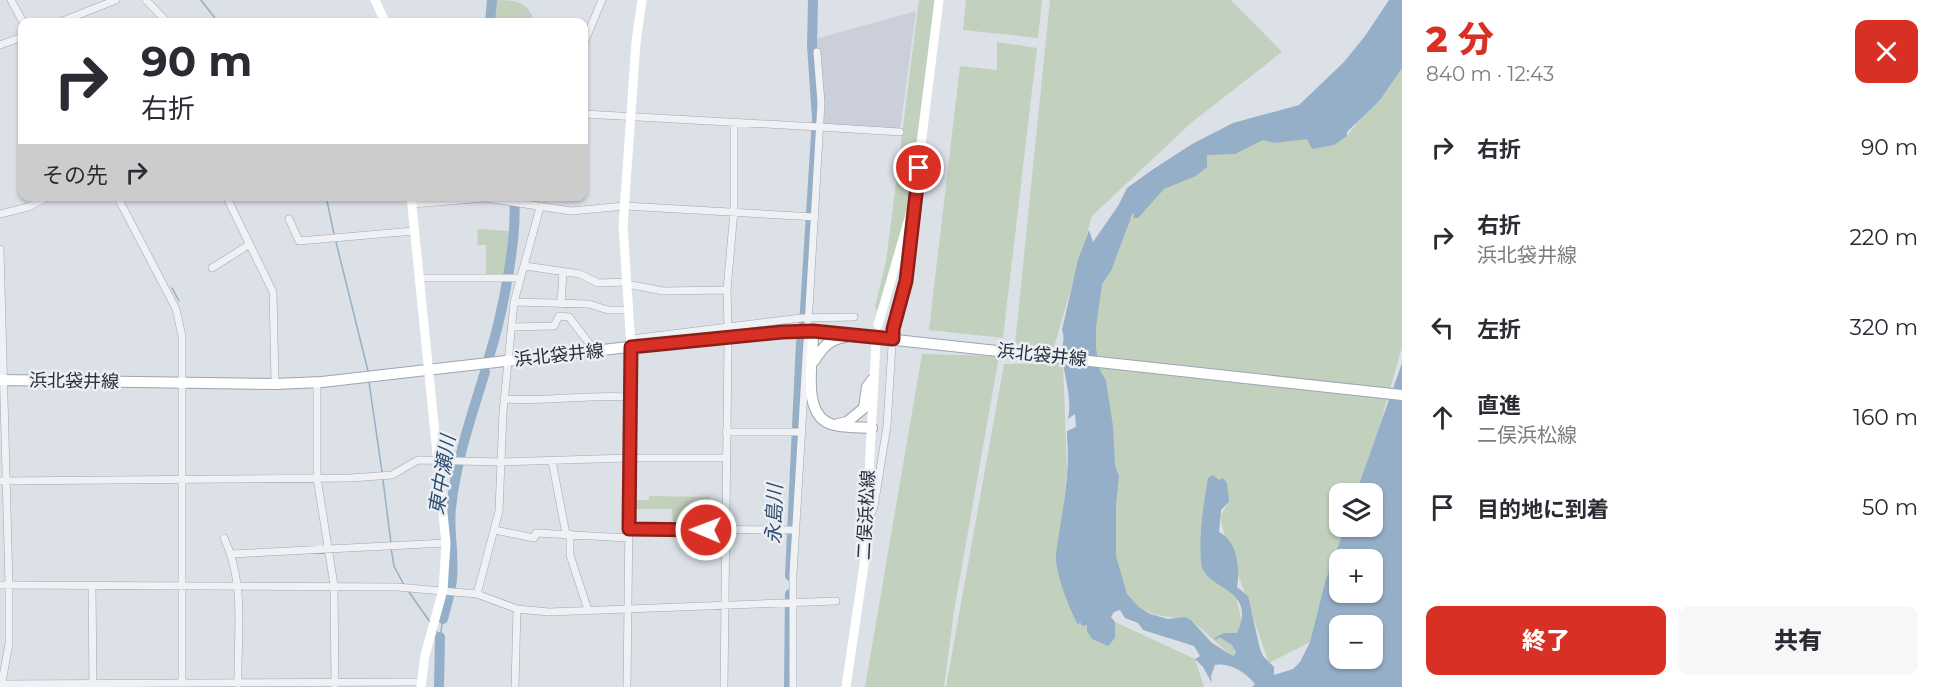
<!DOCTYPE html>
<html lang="ja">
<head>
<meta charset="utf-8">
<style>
  body { margin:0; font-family:Montserrat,"Noto Sans JP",sans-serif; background:#f7f7f7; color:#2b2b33; height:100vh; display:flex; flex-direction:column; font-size:22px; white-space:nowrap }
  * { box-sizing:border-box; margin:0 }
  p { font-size:20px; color:#7c7c81 }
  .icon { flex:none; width:33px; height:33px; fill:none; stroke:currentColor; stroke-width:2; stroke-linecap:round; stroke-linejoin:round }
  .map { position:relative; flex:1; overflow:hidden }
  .side { display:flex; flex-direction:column; background:#fff; width:540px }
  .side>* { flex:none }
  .hud { position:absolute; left:18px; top:18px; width:570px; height:183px; border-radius:12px; box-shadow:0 2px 4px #0004; background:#fff; color:#2b2b33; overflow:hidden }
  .buttons { position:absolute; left:1329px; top:483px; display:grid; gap:12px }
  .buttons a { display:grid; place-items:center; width:54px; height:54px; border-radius:12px; background:#fff; box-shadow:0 2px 4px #0004; font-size:30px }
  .pin { position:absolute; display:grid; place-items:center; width:51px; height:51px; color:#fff; margin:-26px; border:3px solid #fff; border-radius:50%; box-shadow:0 2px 6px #0007 }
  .me { position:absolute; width:66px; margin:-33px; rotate:271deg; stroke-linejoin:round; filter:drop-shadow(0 0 4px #0008) }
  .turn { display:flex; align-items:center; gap:21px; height:126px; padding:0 24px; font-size:27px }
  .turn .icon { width:78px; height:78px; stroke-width:2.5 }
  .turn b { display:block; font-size:42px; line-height:51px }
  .then { display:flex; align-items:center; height:57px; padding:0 24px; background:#0003; gap:12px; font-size:22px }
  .round { display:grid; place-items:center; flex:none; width:63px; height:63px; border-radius:12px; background:#f7f7f7 }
  .overview { display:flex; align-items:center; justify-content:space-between; height:102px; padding:0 24px }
  h1 { font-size:36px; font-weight:800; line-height:45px; color:#d93025 }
  .cta { display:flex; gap:12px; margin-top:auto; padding:12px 24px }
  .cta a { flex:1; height:69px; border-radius:12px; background:#d93025; color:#fff; font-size:24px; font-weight:800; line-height:69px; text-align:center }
  .cta a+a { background:#f7f7f7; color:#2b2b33 }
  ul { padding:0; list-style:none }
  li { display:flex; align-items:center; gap:18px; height:90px; padding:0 24px }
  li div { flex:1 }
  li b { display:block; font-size:22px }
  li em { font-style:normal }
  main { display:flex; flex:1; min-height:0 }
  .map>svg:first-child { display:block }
  .built { fill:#cacfd9 }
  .green { fill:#c2d1bd }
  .water { fill:#96afc8; fill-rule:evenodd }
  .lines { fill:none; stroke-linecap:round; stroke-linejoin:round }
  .stream { stroke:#96afc8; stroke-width:1.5 }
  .river { stroke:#96afc8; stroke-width:10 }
  .street-casing { stroke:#a2a7b1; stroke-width:8 }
  .primary-casing { stroke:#9ca5b2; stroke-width:12 }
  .street { stroke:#eff1f5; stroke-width:7 }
  .secondary { stroke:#fff; stroke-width:9 }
  .primary { stroke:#fff; stroke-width:10 }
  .route-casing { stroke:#8d1f18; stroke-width:15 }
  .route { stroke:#d93025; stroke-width:10 }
  .labels { text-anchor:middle; stroke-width:5; stroke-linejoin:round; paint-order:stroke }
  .street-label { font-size:18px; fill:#262e3d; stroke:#ebeff4 }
  .water-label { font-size:20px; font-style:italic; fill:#304e71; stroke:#ebeff4 }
</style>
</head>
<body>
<main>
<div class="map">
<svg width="1402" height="687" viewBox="0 0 1402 687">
  <rect width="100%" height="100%" fill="#dce0e7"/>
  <path class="built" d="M916 11 900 130 822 124 824 100 815 39Z"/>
  <path class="green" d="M489 0C517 0 526 0 535 22H487Z
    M919 0H936L905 222 879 315 875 307 886 262Z
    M966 0H1042L1038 38 963 30Z
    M1050 0H1231L1282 52 1191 123 1092 216 1054 347 1015 344Z
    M997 42 1037 48 1003 338 929 330 960 66 997 70Z
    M1402 66V347L1380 425 1356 493 1340 494V526L1345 527 1325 582 1310 642 1269 663 1224 534 1220 516 1229 502 1219 481 1205 573 1236 595 1242 624 1233 657 1191 620 1155 615 1124 600 1104 531 1118 472 1086 380 1091 297 1129 220 1200 154 1284 133 1347 136Z
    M478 229 509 231 504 275 486 274V245H477Z
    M922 354 999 356 954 611 944 687H865Z
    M1063 363 1067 470 1058 563 1108 645 1115 622 1195 659 1204 687H946L1004 364Z
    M649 496 710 497V525H673L672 509H633V500H649Z"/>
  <path class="water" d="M1389 0H1402V68L1380 100 1347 132V136L1334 145 1312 149 1307 139 1274 143 1263 140 1235 154 1207 155V167L1196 176 1164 189 1138 218H1133L1134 213 1132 215 1111 271 1102 284 1096 328V348L1099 368 1106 381 1113 426 1115 464 1119 476 1116 504V556L1127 594 1139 607 1150 614 1168 619 1185 617 1191 620 1212 643 1233 656 1236 652 1232 645 1219 637 1216 640 1214 638 1224 633H1237C1259 586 1203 591 1201 562 1199 533 1203 507 1208 478L1213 475 1219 480 1223 478 1227 483 1229 502 1221 510 1219 532C1238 542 1240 569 1237 587L1248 596 1260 649 1263 656 1274 667V675L1293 669 1300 662 1310 642 1325 582 1345 527 1372 526V494L1356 493 1402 363V687H1252L1255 684C1246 673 1230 662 1215 665L1211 676 1212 683 1203 667 1195 659 1200 656 1194 646 1143 630 1138 623 1125 618 1120 610 1114 612 1111 617 1115 622V638L1108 646 1092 639 1087 631V625L1082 626 1080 622 1078 625C1070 610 1054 571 1056 554 1061 516 1071 475 1067 437V431L1076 427 1075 414 1068 419C1073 396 1062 372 1062 349 1063 342 1065 337 1062 330L1078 260 1089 230 1093 242 1118 206 1127 188 1152 170 1192 144 1233 123 1299 105 1344 62 1365 36ZM1340 560H1372V592H1340ZM1340 626H1372V658H1340Z"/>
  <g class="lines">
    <path class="stream" d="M201 0 218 22
      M326 196 334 234
      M336 242 368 371
      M172 288 179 301
      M369 382 382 472
      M383 480 391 543
      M391 548 394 566 404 585
      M409 592 430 622
      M436 631 440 637 443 619"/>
    <path class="river" d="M490 22 492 0
      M804 325 817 118 812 46 813 0
      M489 357C502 316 518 238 514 196
      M790 576 801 342
      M451 587C456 558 448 533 451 508 456 461 471 417 485 372
      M443 619 449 596
      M439 687 440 637
      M789 687 790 594"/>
    <g class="street-casing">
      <path id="street" d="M11 0 23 22
        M146 0 167 22
        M60 22 116 0
        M584 43 602 0
        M0 45 22 37
        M584 114 819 127
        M820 127 900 132
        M117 196 176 309 182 336V687
        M226 196 273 292 275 384
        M542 199V196
        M412 204 486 198 571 211 625 206 815 217
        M0 214 28 207 50 196
        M289 219 299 241 414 231
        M0 249 9 585V644L1 687
        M525 266 580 274 598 283 627 282
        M212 268 250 244
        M420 278H521
        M627 284 663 291 727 290
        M514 302 589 304 608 310H629
        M561 304 563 272
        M808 325 821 103 817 52
        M511 327 554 326 559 316 569 317 595 351
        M728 328 727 290 734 211V123
        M631 339 801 318 854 317
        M317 383V478L334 585 335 685
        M504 399C546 402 587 394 629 397
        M726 432H802
        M552 461 566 534
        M0 481 351 478 392 475 418 460 500 462 628 458H726
        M867 524 874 507 887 426 893 329 906 281 912 217
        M629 529 796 530
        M495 530 534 538 536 533 629 538
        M570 534V555L588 610
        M224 538C246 584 237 634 238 684
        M232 554 446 543
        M0 585 397 587 477 594 517 609 549 612 836 601
        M92 585 93 687
        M477 594 499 511 503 412 514 302 539 211
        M0 684 421 682
        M515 687 517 609
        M627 687 631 347
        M724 687 728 342
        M793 687V574L807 342"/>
    </g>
    <g class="primary-casing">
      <path id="primary" d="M813 331C814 358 799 417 834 425 846 428 860 427 872 428
        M814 361C823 347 828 340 845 337
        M0 380 275 384 322 382 751 333 813 331 1402 395
        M838 424 847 422 864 408 867 387 872 380"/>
    </g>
    <use href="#street" class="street"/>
    <path class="secondary" d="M375 0 385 22
      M411 196 446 543 443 590 425 655 421 687
      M878 325 914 201 939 0
      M631 347 623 226 636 42 642 0
      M846 687 864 565 876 343"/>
    <use href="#primary" class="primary"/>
  </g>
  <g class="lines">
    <g class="route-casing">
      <path id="route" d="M706 530 629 529 631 347 782 332 813 331 893 339V329L906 281 919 168"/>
    </g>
    <use href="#route" class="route"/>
  </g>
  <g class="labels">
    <g class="street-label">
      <text transform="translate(559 355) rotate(-6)" y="6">浜北袋井線</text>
      <text transform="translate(1042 355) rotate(6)" y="6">浜北袋井線</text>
      <text transform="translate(74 381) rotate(1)" y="6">浜北袋井線</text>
      <text transform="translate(866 515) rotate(-87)" y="6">二俣浜松線</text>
    </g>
    <g class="water-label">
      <text transform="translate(442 475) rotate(-81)" y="7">東中瀬川</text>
      <text transform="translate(774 514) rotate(-88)" y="7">永島川</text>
    </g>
  </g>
</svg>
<div class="buttons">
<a><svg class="icon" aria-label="layers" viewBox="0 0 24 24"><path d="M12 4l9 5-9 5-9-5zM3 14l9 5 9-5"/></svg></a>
<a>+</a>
<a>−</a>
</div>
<div class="pin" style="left:919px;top:168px;background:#d93025"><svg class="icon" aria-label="arrive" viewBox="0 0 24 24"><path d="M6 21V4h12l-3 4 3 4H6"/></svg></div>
<svg class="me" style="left:706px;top:530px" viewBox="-20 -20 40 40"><circle r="17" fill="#d93025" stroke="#fff" stroke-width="3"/><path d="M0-11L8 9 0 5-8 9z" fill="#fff"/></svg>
<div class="hud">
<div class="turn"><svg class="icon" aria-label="right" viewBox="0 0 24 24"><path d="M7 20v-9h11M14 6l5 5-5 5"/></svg><div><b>90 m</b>右折</div></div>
<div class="then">その先<svg class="icon" aria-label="right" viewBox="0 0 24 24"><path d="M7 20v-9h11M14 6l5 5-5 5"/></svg></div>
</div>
</div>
<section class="side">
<div class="overview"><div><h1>2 分</h1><p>840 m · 12:43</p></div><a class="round" style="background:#d93025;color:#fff"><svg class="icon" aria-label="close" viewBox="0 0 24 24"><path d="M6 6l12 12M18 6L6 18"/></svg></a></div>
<ul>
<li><svg class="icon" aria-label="right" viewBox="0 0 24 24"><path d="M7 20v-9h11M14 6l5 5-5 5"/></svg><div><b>右折</b></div><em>90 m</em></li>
<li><svg class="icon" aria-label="right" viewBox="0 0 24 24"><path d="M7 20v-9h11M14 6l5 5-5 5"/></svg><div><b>右折</b><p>浜北袋井線</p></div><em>220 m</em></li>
<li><svg class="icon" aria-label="left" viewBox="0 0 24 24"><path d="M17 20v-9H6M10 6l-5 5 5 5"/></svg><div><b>左折</b></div><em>320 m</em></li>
<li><svg class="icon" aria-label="ahead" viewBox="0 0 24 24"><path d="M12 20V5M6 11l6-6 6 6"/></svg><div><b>直進</b><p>二俣浜松線</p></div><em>160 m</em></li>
<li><svg class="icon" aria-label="arrive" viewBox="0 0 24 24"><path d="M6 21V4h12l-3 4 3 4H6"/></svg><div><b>目的地に到着</b></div><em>50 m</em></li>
</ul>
<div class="cta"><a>終了</a><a>共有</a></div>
</section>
</main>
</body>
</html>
